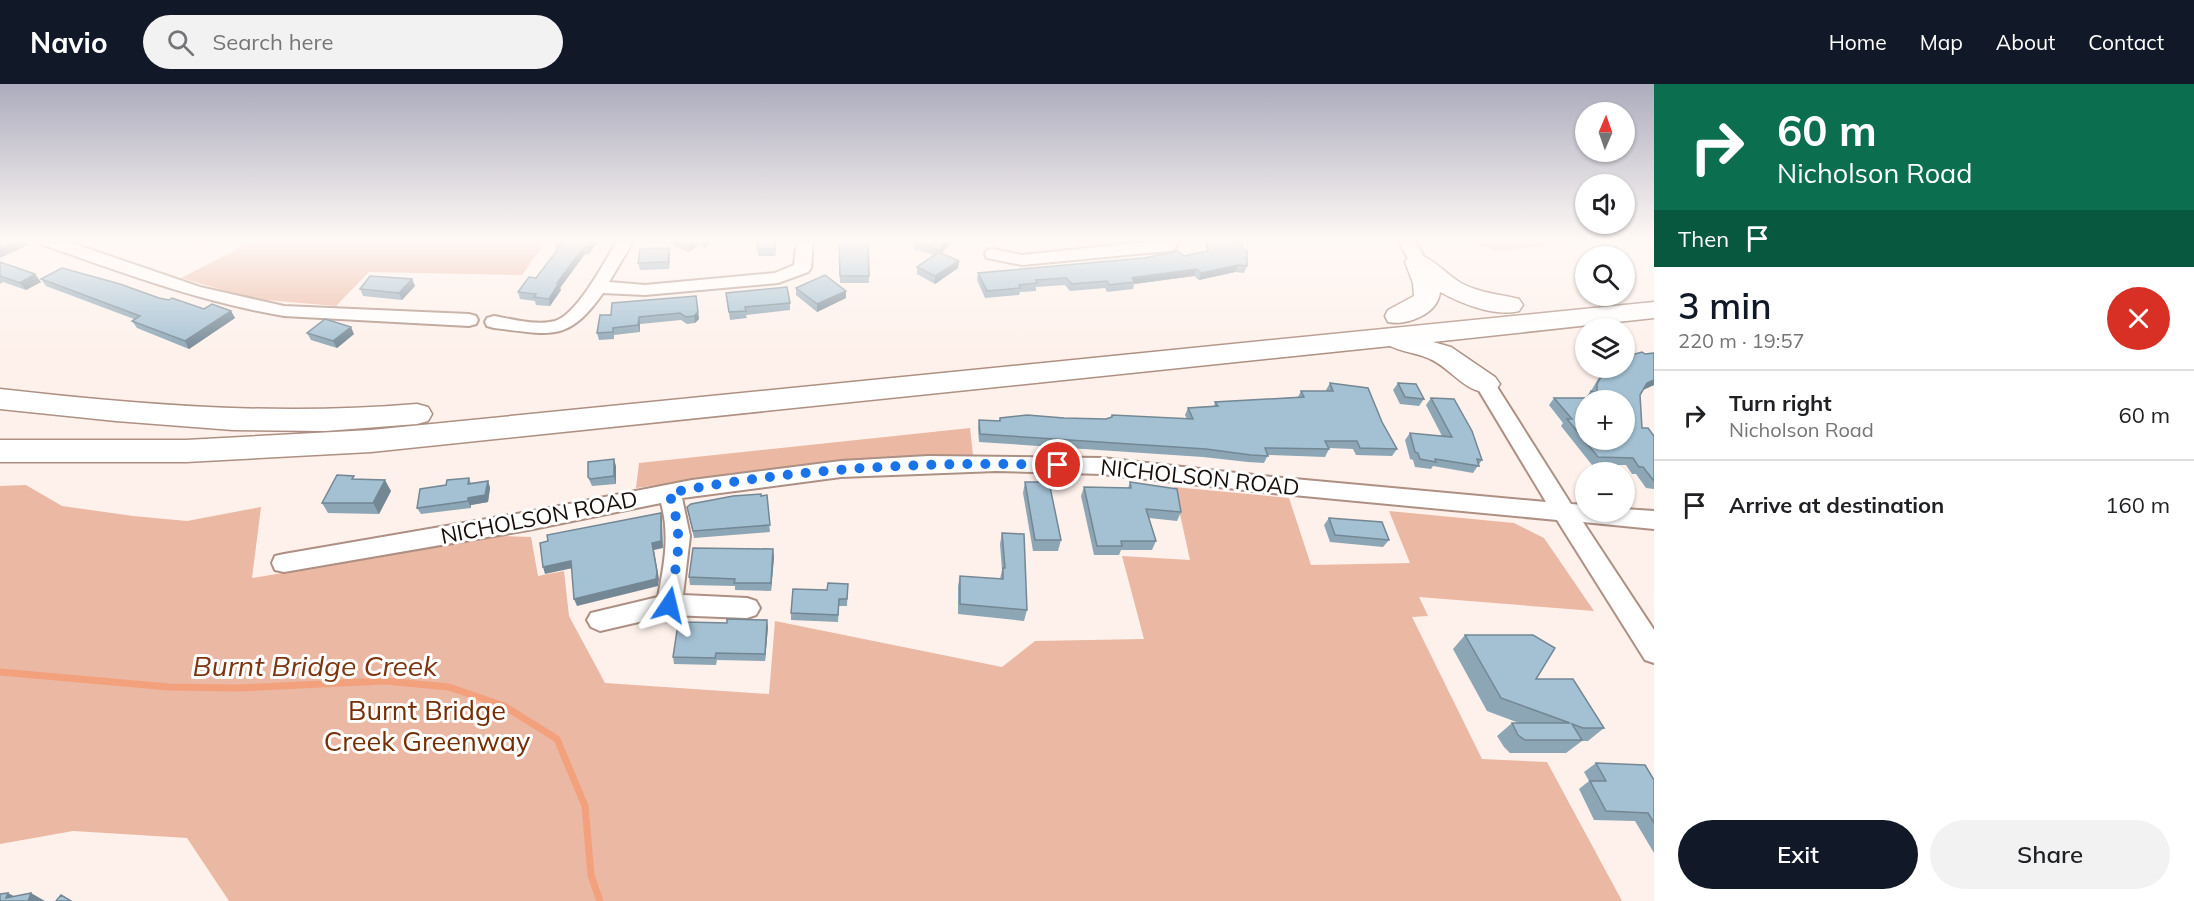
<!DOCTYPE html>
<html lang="en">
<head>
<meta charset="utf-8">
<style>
  body { margin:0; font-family:Mulish,sans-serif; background:#f2f2f2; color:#202124; height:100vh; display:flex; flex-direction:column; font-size:22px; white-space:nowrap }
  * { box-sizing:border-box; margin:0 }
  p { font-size:20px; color:#757577 }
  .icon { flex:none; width:33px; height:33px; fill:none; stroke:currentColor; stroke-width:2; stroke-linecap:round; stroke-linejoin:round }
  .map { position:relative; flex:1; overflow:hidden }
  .details { display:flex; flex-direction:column; background:#fff; width:540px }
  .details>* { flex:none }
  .guide { background:#0b6e4f; color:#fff; overflow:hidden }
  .needle { width:39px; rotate:2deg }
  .buttons { position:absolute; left:1575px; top:18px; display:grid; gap:12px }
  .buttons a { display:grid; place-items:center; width:60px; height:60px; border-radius:50%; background:#fff; box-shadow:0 2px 4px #0004; font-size:30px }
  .pin { position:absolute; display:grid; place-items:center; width:51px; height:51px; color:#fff; margin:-26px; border:3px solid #fff; border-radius:50%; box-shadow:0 2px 6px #0007 }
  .me { position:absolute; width:66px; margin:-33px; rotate:10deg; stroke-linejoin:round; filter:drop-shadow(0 0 4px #0008) }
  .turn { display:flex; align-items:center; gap:21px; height:126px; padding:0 24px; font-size:27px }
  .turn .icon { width:78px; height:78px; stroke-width:2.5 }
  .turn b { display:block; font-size:42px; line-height:51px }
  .then { display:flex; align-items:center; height:57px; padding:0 24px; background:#0003; gap:12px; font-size:22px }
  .round { display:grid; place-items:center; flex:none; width:63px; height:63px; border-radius:32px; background:#f2f2f2 }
  .headline { display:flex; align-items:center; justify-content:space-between; height:102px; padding:0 24px }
  h1 { font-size:36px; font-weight:600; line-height:45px; color:#111827 }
  .action { display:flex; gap:12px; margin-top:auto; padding:12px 24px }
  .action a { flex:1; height:69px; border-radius:36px; background:#111827; color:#fff; font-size:24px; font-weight:600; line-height:69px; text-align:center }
  .action a+a { background:#f2f2f2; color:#202124 }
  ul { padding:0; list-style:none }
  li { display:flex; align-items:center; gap:18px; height:90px; padding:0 24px; border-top:2px solid #e0e0e0 }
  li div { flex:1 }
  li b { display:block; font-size:22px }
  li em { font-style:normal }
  header { display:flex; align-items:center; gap:36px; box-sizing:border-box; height:84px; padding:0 30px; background:#111827; color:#fff }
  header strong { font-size:28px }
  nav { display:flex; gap:33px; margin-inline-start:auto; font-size:21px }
  .search { width:420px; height:54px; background:#f2f2f2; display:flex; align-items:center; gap:15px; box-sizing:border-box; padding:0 21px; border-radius:33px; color:#757577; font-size:22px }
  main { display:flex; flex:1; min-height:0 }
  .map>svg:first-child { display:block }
  .green { fill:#ebb8a3 }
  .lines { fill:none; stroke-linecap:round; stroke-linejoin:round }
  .stream { stroke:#f3a07d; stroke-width:7 }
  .minor-casing { stroke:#ad9083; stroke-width:4 }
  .highway-casing { stroke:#ad9083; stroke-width:3 }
  .minor { fill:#fff; fill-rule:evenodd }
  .highway { fill:#fff; fill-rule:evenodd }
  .wall { fill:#8da6b5 }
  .shaded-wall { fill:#738794 }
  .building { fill:#a4c1d3; stroke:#738794; stroke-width:1.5; fill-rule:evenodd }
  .route { stroke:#1a73e8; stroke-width:10; stroke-dasharray:0 18 }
  .labels { text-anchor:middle; stroke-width:6; stroke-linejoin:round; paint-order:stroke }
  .street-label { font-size:22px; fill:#180e09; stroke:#fff }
  .near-park-label { font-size:27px; fill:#752d04; stroke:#fff }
  .near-water-label { font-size:28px; font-style:italic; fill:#7d340f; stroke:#fff }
</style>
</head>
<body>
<header>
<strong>Navio</strong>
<div class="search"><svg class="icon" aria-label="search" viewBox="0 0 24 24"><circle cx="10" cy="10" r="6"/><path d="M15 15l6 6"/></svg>Search here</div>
<nav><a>Home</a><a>Map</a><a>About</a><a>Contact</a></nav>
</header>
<main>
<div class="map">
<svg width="1654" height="817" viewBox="0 0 1654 817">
  <rect width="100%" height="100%" fill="#fef1eb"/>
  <path class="green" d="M255 156H547L522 191 369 188 336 222 254 215 181 194Z
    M1462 156H1616L1495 167Z
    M970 344 973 371 885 373 800 382 636 404 639 379Z
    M26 401 62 422 133 432 187 437 261 423 252 494 502 452 531 453 538 492 564 487 569 532 605 599 769 610 775 537 1002 583 1035 557 1144 555 1122 472 1190 476 1174 403 1289 414 1311 481 1410 479 1389 427 1514 439 1544 454 1594 527 1419 513 1428 532 1412 533 1482 675 1547 678 1622 817H229L187 754 73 747 0 760V402Z"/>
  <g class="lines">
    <path class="stream" d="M0 588 169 603 239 604 384 597 449 603 504 622 557 655 585 722 591 791 600 817"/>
    <g class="minor-casing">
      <path id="minor" d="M39 156H63L200 203 284 222 469 230 476 232 478 236 476 240 469 242 284 232C200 218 121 188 41 160Z
        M618 156H634L609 198 645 201 775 189 794 181 797 156H813L811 184 808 188 778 199 645 211 603 209C567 260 550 250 494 244L487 242 485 238 487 234 494 232C512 235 537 242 555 237 578 230 605 176 618 156Z
        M1164 156H1180L1174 166 1168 167 1022 181 987 174 985 170 987 166 993 165 1022 171Z
        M1398 156H1414L1427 178 1424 182H1412Z
        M1485 294 1492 295 1571 420 1586 421V428H1624V425L1654 427V445L1583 438 1654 546V579L1645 576 1557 436 1272 409 1102 390 996 387 841 393 682 414 690 452 683 511 747 514 756 517 760 524 756 531 747 534 669 531 600 547 591 543 587 536 591 529 658 513C664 481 670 451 661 419L528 446 284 488 275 486 272 479 275 472 284 470 528 428 692 396 841 377 928 372 1102 374 1272 393 1546 418 1475 300 1478 295Z"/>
    </g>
    <g class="highway-casing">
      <path id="highway" d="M1418 170C1434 175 1446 190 1461 199 1479 209 1499 210 1519 215L1523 221 1519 227C1495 233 1462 220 1440 208 1438 230 1407 242 1388 238L1385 232 1388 226 1414 212 1413 199 1405 178 1409 173Z
        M1654 218V234L1433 258 1451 263 1495 293 1500 300 1495 307C1468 314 1453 285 1430 275 1417 269 1402 268 1390 262L371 368 186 378H0V356H186L371 346Z
        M0 305C141 321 275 332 417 320L428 323 432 330 428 337 417 340 325 347 233 346 116 337 0 325Z"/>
    </g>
    <use href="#minor" class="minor"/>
    <use href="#highway" class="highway"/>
  </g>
  <path class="wall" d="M555 156H597V158L589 170H585L560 204 561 206 550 222 536 221 535 217 520 215 518 208 536 194 558 166H556L555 159Z
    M674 156H715L705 164 699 161 689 168 674 162Z
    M758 156H777L775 172H758Z
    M839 156 869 192V199H840Z
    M915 156H954L942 169 959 177 958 184 935 200 917 190V183L934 171 913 165 914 158Z
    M1206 156H1222L1242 165 1247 182 1244 189 1235 188 1199 196 1194 192 1134 200 1133 205 1107 208 1105 204 1070 207 1065 201 1036 203V207L1020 208 1019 211 985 214 977 196 978 189 1184 172 1206 167Z
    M669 164 670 171 669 185 640 186 638 179Z
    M0 178 41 198 26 206 3 198 0 200Z
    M41 195 159 214 204 225 231 227 235 234 189 265 137 244 132 237 134 235 46 202Z
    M412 195 415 202 402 216 363 212 360 205Z
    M796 204 846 207V214L817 228 796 211Z
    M726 209 790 219V226L746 231 747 234 730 236Z
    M696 212 699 235 695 239 687 240 681 236 640 240V248L614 251V255L599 256 597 249 611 231Z
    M307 249 354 250 337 264 311 256Z
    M1654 269V301L1644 305 1640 311 1642 344 1654 352V405L1646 404 1636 390H1632L1626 381H1592L1561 342 1563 339 1549 321 1554 314H1585L1591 307 1602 288 1605 284H1624L1645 270Z
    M1330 299 1382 338 1397 365 1392 372 1356 371 1353 365 1329 364V365L1325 373 1268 371 1264 379 1248 378 1203 373 979 358 978 344 979 336 999 337 1000 334 1106 335 1111 334 1112 331 1187 335 1185 331 1188 324 1214 322 1215 318 1298 313 1301 307H1326V306Z
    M1398 299 1424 315 1419 322 1400 320 1393 306Z
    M1431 314 1482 376 1473 389 1433 382 1431 385 1415 383 1413 376 1410 375 1405 356 1410 349 1442 352 1426 321Z
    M616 382V400L592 402 588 393Z
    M469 394 471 399 488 397 490 404 488 418 471 421V424L421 430 417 424 446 401Z
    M355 395 391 407 379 430 328 429 322 419Z
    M1025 398 1061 456 1058 467H1033L1023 409Z
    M1130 398 1181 428 1177 437 1149 434 1156 457 1152 466H1121L1119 471H1094L1081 412 1084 403 1128 404Z
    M767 411 770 448 694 454 687 423Z
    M1329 434 1389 456 1383 463 1330 458 1324 441Z
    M1002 449 1027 526 1024 537 958 530V502L960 492 1000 495 1002 486 1000 460Z
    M774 473 771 507 735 506V502L690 501 689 493Z
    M848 500 847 522H839L838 538 791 536V529L827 506Z
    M686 538 768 543 765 577 717 576 716 581 674 580 673 573Z
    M1465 551 1536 595 1604 644 1588 657H1582L1566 669H1510L1504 663 1497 652 1512 639H1519L1487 627 1453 565Z
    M1596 679 1654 696V769L1635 737 1594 736 1579 705 1589 697 1584 688Z"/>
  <path class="shaded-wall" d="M19 156H25L28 161 0 174V165Z
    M199 156H207L201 159Z
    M592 156H597V158L589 170 587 163Z
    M696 156H699V161L689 168V161Z
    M704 156H715L705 164Z
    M776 156H777L775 172V165Z
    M948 156H954L938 173 939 166Z
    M584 163 585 170 560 204 561 206 550 222 549 215 557 199Z
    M669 164 670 171 669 185 668 178Z
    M959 177 958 184 935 200V192Z
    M1238 181 1235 188 1199 196 1201 189Z
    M1197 185 1194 192 1134 200 1135 198 1132 194Z
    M35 190 41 198 26 206 20 199Z
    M412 195 415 202 402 216 399 209Z
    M846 207V214L817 228V220Z
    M231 227 235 234 189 265 185 257Z
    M698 228 699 235 695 239 694 232Z
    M639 233 640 240V248L638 241Z
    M351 243 354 250 337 264 333 257Z
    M1654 296V301L1641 307 1647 299Z
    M614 375 616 382V400L614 392Z
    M385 396 391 407 379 430 373 419Z
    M488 397 490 404 488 418 471 421V424L468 417V414Z
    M661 429 662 437 663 464 654 466 659 495 658 502 577 522 574 515 652 459Z
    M773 465 774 473 771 507V499Z
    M571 477 573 484 545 490 543 483Z
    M767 536 768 543 765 577V570Z
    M8 809 23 817 6 814Z
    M31 809 45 817H28Z"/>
  <path class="building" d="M0 156H19L0 165Z
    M557 156H592L587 163H584L557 199H559L549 215 534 213 536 210 518 208 529 193 536 194 562 160 555 159Z
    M675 156H696L689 161Z
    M758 156H776L775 165H757Z
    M839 156H868L869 192H840Z
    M915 156H948L939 166 914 158Z
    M1208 156H1222L1242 159V165L1247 166V182L1238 181 1201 189 1197 185 1136 193 1132 194 1135 198 1109 201 1107 197 1072 200 1066 194 1036 196 1037 199 1019 201 1020 204 987 207 978 189 1144 174 1178 167 1184 172 1208 167Z
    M669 164 668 178 638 179 640 165Z
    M939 168 959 177 935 192 917 183Z
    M0 178 35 190 20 199 0 192Z
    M62 184 120 200 159 214 169 216 172 214 204 225 212 220 231 227 185 257 132 237 140 232 41 195Z
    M825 191 846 207 817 220 796 204Z
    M370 192 412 195 399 209 360 205Z
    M787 203 790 219 745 223 746 227 729 228 726 209Z
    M696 212 698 228 694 232 686 233 680 229 639 233 638 241 613 244V248L597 249 600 231H611L612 219Z
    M325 235 351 243 333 257 307 249Z
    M1642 268 1645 270 1654 269V296L1647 299 1640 311 1642 344H1648L1654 352V397L1643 383H1639L1633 374 1598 373 1567 335H1572L1554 314H1589L1591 307 1597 309V300L1606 284H1624V273ZM1586 316H1624V356H1586Z
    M1330 299 1368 304 1382 338 1397 365 1360 364 1357 357H1325L1329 365 1265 364 1268 372 1251 371 1206 365 980 350 979 336 1000 337V334L1027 331 1064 334 1106 335 1112 333V331L1193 335 1188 324 1218 322 1215 318 1304 313 1301 307H1333Z
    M1398 299 1416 300 1424 315 1405 313Z
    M1431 314 1454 315 1472 347 1482 376 1477 375 1479 382 1435 375 1436 378 1420 375 1418 369 1415 368 1410 349 1452 353Z
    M614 375V392L590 395 588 393V378Z
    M337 391 354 392 352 395 385 396 373 419H322Z
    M469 394 468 400 488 397 485 411 468 414V417L417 424 420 405 446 401 447 396Z
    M1025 398H1049L1061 456H1035Z
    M1130 398 1177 405 1181 428 1146 425 1156 457H1121L1122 462H1097L1084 403 1131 404Z
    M761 410V412L767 411 770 441 693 447 687 423 691 420 733 412Z
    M661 429V457L652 459 657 488 656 495 574 515 571 477 543 483 540 459 548 457 547 451Z
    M1329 434 1382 438 1389 456 1335 451Z
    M1002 449 1024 450 1027 526 960 520V492L1003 495V484H1005Z
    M693 464 773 465 771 499H734L735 495 689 493Z
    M828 499 848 500 847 515H839L838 531 791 529 793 505 827 506Z
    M680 527H684L686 538 727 539V535L767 536 765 570 716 569 715 574 673 573Z
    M1465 551H1533L1555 564 1536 595H1573L1604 644H1583L1572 640 1582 656H1525L1518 651 1512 639H1570L1501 614Z
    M1596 679 1645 681 1654 696V739L1648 729 1606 727 1590 697H1606Z
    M8 809 6 814 31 809 28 817H0V810Z
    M61 811 71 817H56Z"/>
  <linearGradient id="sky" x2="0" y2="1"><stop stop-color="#acacbd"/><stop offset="0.58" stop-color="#fff9f6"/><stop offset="1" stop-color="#fff9f6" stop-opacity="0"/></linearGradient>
  <rect width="1654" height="270" fill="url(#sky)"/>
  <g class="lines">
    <path class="route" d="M669 521C677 474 685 455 669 409 797 384 927 377 1058 381"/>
  </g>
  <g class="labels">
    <g class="street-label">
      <text transform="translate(1200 393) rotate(6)" y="8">NICHOLSON ROAD</text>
      <text transform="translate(539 433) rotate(-11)" y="8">NICHOLSON ROAD</text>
    </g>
    <g class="near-park-label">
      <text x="427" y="636">Burnt Bridge<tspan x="427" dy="31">Creek Greenway</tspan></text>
    </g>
    <g class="near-water-label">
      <text x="315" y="592">Burnt Bridge Creek</text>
    </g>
  </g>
</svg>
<div class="buttons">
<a><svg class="needle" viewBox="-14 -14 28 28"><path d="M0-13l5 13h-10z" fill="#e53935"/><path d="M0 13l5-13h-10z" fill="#757577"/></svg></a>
<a><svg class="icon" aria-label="sound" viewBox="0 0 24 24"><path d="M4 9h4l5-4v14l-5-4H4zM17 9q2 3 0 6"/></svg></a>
<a><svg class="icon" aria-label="search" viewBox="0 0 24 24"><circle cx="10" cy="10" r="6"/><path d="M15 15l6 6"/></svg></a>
<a><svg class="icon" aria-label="layers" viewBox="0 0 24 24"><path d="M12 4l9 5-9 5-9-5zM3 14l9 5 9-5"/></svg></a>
<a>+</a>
<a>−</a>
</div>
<div class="pin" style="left:1058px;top:381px;background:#d93025"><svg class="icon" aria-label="arrive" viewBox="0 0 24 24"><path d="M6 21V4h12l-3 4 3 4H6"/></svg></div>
<svg class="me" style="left:669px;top:521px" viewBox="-20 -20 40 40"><path d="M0-17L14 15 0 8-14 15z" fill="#1a73e8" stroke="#fff" stroke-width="4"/></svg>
</div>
<section class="details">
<div class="guide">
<div class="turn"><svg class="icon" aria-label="right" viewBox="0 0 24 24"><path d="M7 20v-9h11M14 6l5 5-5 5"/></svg><div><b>60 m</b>Nicholson Road</div></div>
<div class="then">Then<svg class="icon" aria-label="arrive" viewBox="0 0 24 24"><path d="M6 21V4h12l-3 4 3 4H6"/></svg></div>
</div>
<div class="headline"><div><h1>3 min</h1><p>220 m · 19:57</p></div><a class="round" style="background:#d93025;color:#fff"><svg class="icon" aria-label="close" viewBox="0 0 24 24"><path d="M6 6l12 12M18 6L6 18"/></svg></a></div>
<ul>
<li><svg class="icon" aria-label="right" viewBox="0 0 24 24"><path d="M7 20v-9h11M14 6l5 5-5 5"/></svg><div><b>Turn right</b><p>Nicholson Road</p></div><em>60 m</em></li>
<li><svg class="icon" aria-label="arrive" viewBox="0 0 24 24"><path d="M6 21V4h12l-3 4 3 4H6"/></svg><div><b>Arrive at destination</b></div><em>160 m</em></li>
</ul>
<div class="action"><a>Exit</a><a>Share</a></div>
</section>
</main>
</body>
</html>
